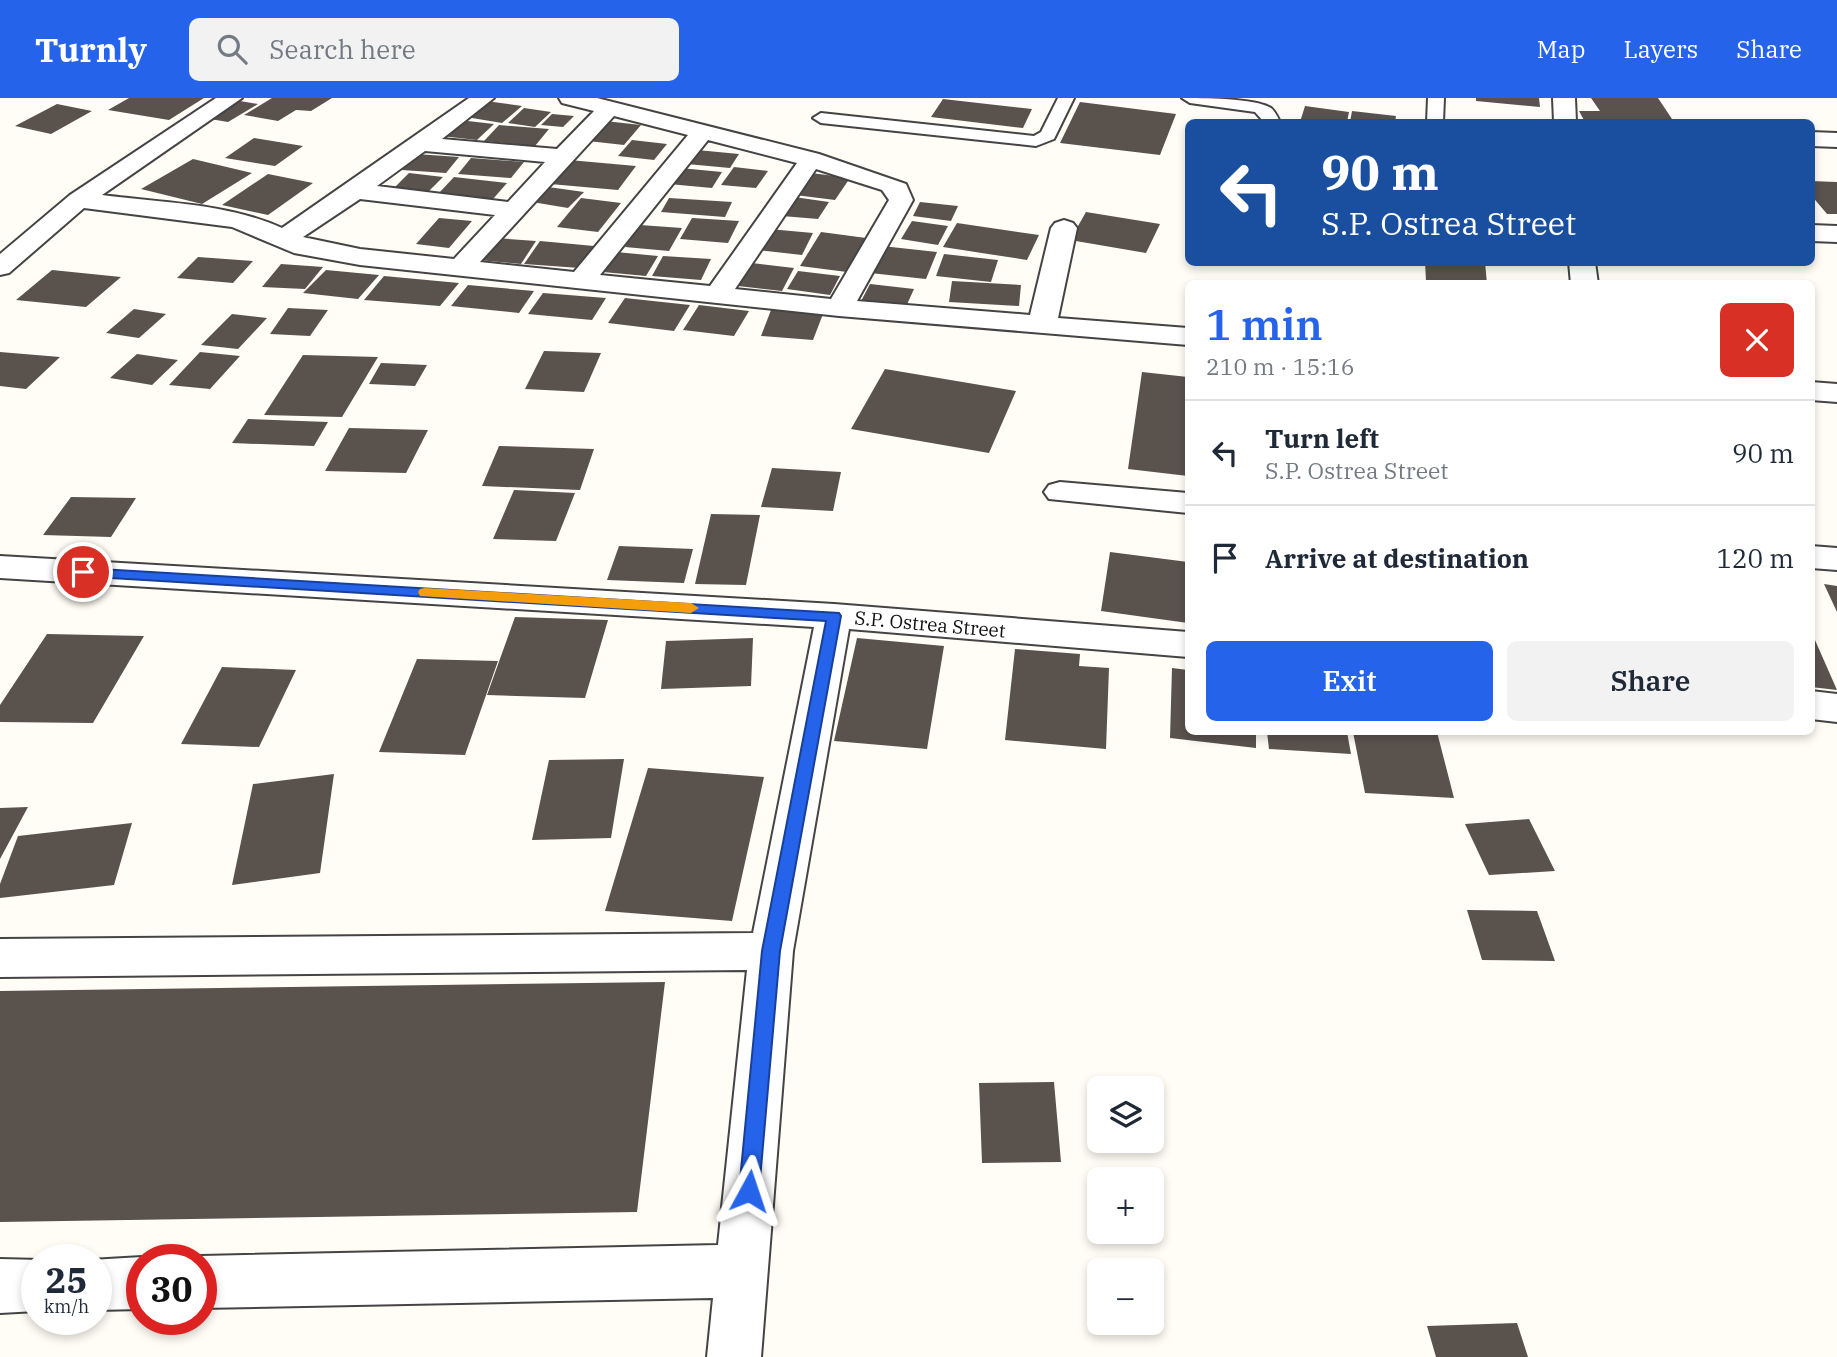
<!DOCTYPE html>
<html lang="en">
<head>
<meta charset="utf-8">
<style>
  body { margin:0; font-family:"IBM Plex Serif",serif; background:#f2f2f3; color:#1f2937; height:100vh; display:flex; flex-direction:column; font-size:26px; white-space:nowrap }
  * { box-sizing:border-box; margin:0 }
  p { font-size:23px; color:#747a83 }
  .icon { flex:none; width:38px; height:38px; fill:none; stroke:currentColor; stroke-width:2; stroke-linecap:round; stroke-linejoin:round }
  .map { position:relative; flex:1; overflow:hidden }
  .side { position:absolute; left:1185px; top:182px; width:630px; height:455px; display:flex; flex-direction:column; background:#fff; border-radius:10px; box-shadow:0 4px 10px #0003 }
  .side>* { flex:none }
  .top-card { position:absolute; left:1185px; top:21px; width:630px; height:147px; border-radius:10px; box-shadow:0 4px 10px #0003; background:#1a4fa0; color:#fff; overflow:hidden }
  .controls { position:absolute; left:1087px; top:978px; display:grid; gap:14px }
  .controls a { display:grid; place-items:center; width:77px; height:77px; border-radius:10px; background:#fff; box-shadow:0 4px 10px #0003; font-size:35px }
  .speed { position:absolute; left:21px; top:1146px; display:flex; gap:14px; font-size:35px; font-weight:700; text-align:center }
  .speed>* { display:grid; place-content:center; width:91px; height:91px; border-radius:50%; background:#fff; box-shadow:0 4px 10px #0003; line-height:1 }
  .speed small { font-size:18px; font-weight:400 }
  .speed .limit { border:10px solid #d22; background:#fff; color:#111 }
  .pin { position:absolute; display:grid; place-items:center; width:60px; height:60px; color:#fff; margin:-30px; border:4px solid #fff; border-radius:50%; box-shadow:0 2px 7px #0007 }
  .me { position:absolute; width:77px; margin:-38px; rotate:5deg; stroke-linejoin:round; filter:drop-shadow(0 0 5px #0008) }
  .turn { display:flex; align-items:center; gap:24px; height:147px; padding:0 21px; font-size:32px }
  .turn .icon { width:91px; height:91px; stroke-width:2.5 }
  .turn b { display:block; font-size:49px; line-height:60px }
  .round { display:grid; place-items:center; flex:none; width:74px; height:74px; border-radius:10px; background:#f2f2f3 }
  .summary { display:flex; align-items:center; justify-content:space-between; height:119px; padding:0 21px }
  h1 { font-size:42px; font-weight:600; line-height:52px; color:#2563eb }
  .primary-button { display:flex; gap:14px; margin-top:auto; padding:14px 21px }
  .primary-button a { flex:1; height:80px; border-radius:10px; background:#2563eb; color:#fff; font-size:28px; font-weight:600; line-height:80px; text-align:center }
  .primary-button a+a { background:#f2f2f3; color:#1f2937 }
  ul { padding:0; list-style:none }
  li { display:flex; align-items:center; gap:21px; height:105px; padding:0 21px; border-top:2px solid #e0e1e3 }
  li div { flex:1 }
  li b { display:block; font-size:26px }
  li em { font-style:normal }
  header { display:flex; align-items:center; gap:42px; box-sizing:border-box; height:98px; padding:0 35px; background:#2563eb; color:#fff }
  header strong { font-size:33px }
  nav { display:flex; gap:38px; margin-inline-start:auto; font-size:24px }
  .search { width:490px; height:63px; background:#f2f2f3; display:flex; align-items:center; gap:18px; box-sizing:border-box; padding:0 24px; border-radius:10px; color:#747a83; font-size:26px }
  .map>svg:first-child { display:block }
  .building { fill:#5a524d }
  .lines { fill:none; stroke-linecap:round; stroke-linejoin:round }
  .service-casing { stroke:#444; stroke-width:4 }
  .minor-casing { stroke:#444; stroke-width:4 }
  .service { fill:#fff; fill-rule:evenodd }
  .minor { fill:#fff; fill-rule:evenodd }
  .route { fill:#2563eb; stroke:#184099; stroke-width:2 }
  .slow { fill:#f59e0b }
  .labels { text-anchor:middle; stroke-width:7; stroke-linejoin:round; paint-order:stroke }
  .street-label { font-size:19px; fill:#111; stroke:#fff }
</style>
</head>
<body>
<header>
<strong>Turnly</strong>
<div class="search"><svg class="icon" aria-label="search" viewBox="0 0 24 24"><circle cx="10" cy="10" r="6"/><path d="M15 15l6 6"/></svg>Search here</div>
<nav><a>Map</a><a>Layers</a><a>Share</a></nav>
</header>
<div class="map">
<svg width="1837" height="1259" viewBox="0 0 1837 1259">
  <rect width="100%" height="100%" fill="#fffdf5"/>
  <path class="building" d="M129 0H204L169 22 108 12Z
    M272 0H332L311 13 296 12 278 23 244 17Z
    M1476 0H1539L1540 9 1476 3Z
    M1591 0H1658L1674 24H1585L1579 13H1600Z
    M943 1 1032 11 1023 30 931 19Z
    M234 2 258 6 228 24 204 20Z
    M486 3 522 8 502 25 466 19Z
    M1080 4 1176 16 1160 57 1060 45Z
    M57 6 92 13 51 36 15 28Z
    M1305 8 1349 14 1347 24H1300Z
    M524 10 551 14 535 29 508 25Z
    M1352 13 1396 18 1395 24H1350Z
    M552 16 574 18 563 29 541 27Z
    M459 22 494 26 477 42 441 38Z
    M605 23 641 27 624 47 588 43Z
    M499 27 549 31 535 48 484 43Z
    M254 40 303 48 275 68 225 60Z
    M632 42 667 46 654 62 618 58Z
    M697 52 739 56 730 70 687 66Z
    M416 56 459 59 446 75 402 72Z
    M471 60 524 64 511 80 458 76Z
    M193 61 252 75 202 106 141 91Z
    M569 62 636 68 618 92 550 86Z
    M734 69 768 73 756 90 721 87Z
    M680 70 722 74 712 90 669 86Z
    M409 75 443 79 426 96 391 93Z
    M811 75 850 80 835 102 795 97Z
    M268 76 313 85 268 117 222 107Z
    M454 79 507 85 493 101 439 95Z
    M1811 83 1837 84V116H1827L1811 97Z
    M548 89 584 94 568 110 532 104Z
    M794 99 829 104 818 121 782 118Z
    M581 100 621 105 598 134 557 129Z
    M669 100 732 104 725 119 661 114Z
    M920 104 958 108 951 123 913 118Z
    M1086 114 1160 126 1146 155 1070 142Z
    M439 120 472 123 449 150 416 146Z
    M692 120 739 123 728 145 680 141Z
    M912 123 948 128 938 147 901 141Z
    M957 125 1039 137 1027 162 943 149Z
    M640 127 682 130 669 153 625 149Z
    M769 131 813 135 802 157 757 152Z
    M821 134 866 140 847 174 800 168Z
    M495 140 536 143 521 166 479 162Z
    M540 143 594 148 580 170 524 166Z
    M882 148 937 154 926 181 870 175Z
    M616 154 658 158 646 178 603 174Z
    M944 156 998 162 991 184 936 178Z
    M663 158 711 161 701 182 652 178Z
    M198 159 253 163 233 185 177 180Z
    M1425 164H1485L1487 186 1426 183Z
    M752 165 794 170 782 193 738 188Z
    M281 166 323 169 305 191 262 189Z
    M52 172 121 179 86 209 16 202Z
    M326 172 379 177 358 201 303 195Z
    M798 173 840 178 830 197 787 191Z
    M384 178 459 185 440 208 364 202Z
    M952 183 1021 187 1019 208 949 204Z
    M870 186 914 191 904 213 859 207Z
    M468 187 534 193 519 215 451 208Z
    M543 195 606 200 592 222 528 216Z
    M625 200 690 207 674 233 608 225Z
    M699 207 749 213 734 238 683 232Z
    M288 210 328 212 310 238 270 236Z
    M134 211 166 216 139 240 106 235Z
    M771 212 823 216 813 242 761 238Z
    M232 216 267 220 238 251 201 247Z
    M544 253 601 255 584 294 525 291Z
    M0 254 60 259 26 291 0 288Z
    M200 254 240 258 210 291 169 287Z
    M137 256 178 262 152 287 110 280Z
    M303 257 378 259 342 319 264 317Z
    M381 265 427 267 415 288 369 286Z
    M885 271 1016 293 989 355 851 331Z
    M1142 274 1188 279V378L1128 371Z
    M248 321 328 324 314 348 232 345Z
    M349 330 428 332 406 375 325 373Z
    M499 348 594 351 580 392 482 388Z
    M772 370 841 374 833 413 761 409Z
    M514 392 575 395 556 443 493 441Z
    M71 399 136 400 111 439 43 437Z
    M711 416 760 417 746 487 695 486Z
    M619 448 693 451 684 485 607 482Z
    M1110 454 1188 464V525L1101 513Z
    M1824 486 1837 488V514Z
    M515 519 608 522 585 600 487 597Z
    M1811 533 1837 592 1811 589Z
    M47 536 144 538 93 625 0 624V607Z
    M753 540 751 588 661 591 666 543Z
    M857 540 944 548 927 651 834 643Z
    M1015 551 1080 556 1079 568 1109 570 1106 651 1005 642Z
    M417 561 498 563 465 657 379 654Z
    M222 569 296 572 259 649 181 646Z
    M1172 570 1188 572V634H1256V650L1170 640Z
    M1267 634H1347L1351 656 1269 651Z
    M1353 634H1437L1454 700 1365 695Z
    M624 661 611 740 532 742 549 662Z
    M648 670 764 679 732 823 605 813Z
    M334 676 320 775 232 787 253 686Z
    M28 709 0 761V710Z
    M1529 721 1555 773 1489 777 1465 726Z
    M132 725 114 787 0 800V786L18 738Z
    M1467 812 1537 813 1555 863 1482 862Z
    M665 884 637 1114 0 1124V893Z
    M1054 984 1061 1064 982 1065 979 985Z
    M1517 1225 1528 1259H1436L1427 1228Z"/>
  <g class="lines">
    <g class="service-casing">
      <path id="service" d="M1058 0H1074L1054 41 1036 48 821 25 813 20 821 15 1034 38 1041 34Z
        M1182 0C1202 0 1255 0 1271 10 1275 13 1278 20 1280 24H1264L1255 14 1190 5Z
        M1428 0H1444L1443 24H1427Z"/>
    </g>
    <g class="minor-casing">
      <path id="minor" d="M216 0H242L102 97C162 105 227 105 282 130L469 0H494L442 41 557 51 594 13 562 5 559 0H597L819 56 906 86 913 102 857 203 1030 217 1051 130 1055 125 1064 122 1073 125 1077 130 1058 220 1188 230V247L839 218 360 167 294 155 232 129 84 110 9 175 0 177V156L70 97ZM614 18 688 37 574 174 480 164ZM708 42 797 65 710 188 600 177ZM425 53 545 64 508 104 377 88ZM816 71 882 92 889 102 831 201 735 191ZM360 101 495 117 454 161 360 151 303 139Z
        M1553 0H1575L1576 24H1554Z
        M1811 34 1837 35V49L1811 48Z
        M1811 127 1837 128V144L1811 143Z
        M1569 164H1595L1598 186H1571Z
        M1811 284 1837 286V304L1811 302Z
        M1060 384 1188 395V415L1049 401 1044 394 1049 387Z
        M1811 448 1837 450V472L1811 470Z
        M0 458 834 506 1188 534V559L849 531 793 853 761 1259H707L713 1200 201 1210V1162H190L201 1158 718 1147 747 872 0 879V841L753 835 814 529 0 480Z
        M1811 593 1837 596V624L1811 621Z
        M142 1159 150 1162H142V1211L96 1212V1162H90Z
        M0 1161 41 1162H37V1213L0 1215Z"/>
    </g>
    <use href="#service" class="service"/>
    <use href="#minor" class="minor"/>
  </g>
  <path class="route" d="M83 470 839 515 841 518 780 853 759 1093 756 1100 749 1103 742 1100 739 1093 762 853 826 523 78 478 76 474Z"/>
  <path class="slow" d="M425 490 691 505 699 510 691 515 420 498 418 494 420 491Z"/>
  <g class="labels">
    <g class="street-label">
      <text transform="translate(930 526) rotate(5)" y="7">S.P. Ostrea Street</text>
    </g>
  </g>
</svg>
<div class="controls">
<a><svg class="icon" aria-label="layers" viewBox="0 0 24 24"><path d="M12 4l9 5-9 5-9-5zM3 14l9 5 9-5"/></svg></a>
<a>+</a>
<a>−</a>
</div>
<div class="speed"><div>25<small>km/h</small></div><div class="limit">30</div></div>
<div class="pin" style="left:83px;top:474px;background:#d93025"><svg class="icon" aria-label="arrive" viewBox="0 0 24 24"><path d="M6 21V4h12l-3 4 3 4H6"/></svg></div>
<svg class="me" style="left:749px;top:1093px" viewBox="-20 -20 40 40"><path d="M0-17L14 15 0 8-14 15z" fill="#2563eb" stroke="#fff" stroke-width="4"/></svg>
<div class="top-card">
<div class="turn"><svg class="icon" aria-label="left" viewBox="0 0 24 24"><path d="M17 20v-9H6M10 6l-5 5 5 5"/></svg><div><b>90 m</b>S.P. Ostrea Street</div></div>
</div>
<section class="side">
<div class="summary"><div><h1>1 min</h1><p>210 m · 15:16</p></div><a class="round" style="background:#d93025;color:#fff"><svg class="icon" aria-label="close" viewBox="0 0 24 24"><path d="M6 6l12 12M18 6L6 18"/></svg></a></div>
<ul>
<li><svg class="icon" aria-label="left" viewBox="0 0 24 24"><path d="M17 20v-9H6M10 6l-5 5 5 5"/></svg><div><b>Turn left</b><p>S.P. Ostrea Street</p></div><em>90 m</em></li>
<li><svg class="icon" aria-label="arrive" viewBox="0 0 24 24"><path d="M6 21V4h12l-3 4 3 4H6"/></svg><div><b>Arrive at destination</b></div><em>120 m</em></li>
</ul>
<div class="primary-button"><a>Exit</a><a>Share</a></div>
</section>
</div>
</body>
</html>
